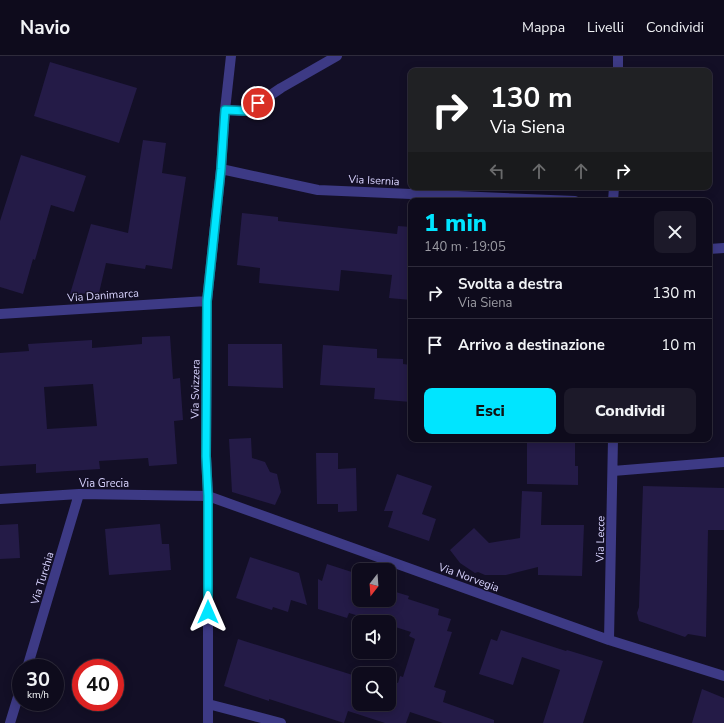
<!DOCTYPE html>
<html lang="it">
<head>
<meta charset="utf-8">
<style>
  body { margin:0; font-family:"Nunito Sans",sans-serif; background:#1c1929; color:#f1f3f6; height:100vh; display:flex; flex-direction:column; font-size:15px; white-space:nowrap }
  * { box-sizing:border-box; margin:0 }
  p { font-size:13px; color:#9b9ba3 }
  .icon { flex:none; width:22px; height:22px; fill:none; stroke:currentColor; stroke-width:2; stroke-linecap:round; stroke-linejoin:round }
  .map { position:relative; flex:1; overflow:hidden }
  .drawer { position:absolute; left:408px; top:142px; width:304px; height:244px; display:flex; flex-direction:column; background:#0e0b1c; border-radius:8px; box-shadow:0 2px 10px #0003,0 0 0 1px #2e2b3b }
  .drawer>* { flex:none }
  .guide { position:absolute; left:408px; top:12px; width:304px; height:122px; border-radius:8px; box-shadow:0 2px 10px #0003,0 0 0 1px #2e2b3b; background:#202124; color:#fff; overflow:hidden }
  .needle { width:26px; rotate:197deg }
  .controls { position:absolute; left:352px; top:507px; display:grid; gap:8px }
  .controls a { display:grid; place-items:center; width:44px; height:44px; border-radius:8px; background:#0e0b1c; box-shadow:0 2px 10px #0003,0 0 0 1px #2e2b3b; font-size:20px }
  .speed { position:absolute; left:12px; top:603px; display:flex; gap:8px; font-size:20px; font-weight:700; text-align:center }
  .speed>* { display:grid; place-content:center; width:52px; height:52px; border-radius:50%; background:#0e0b1c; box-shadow:0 2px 10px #0003,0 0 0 1px #2e2b3b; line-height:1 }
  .speed small { font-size:10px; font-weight:400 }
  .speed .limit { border:6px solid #d22; background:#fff; color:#111 }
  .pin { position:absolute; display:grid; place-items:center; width:34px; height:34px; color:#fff; margin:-17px; border:2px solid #fff; border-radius:50%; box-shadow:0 1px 4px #0007 }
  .me { position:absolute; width:44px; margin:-22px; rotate:0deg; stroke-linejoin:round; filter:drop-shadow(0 0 3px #0008) }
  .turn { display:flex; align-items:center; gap:14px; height:84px; padding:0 16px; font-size:18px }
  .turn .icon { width:52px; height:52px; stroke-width:2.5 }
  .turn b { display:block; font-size:28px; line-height:34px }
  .lanes { display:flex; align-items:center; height:38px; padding:0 16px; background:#0003; justify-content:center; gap:20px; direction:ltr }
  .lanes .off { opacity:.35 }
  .round { display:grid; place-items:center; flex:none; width:42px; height:42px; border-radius:8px; background:#1c1929 }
  .overview { display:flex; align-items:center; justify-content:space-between; height:68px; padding:0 16px }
  h1 { font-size:24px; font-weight:800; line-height:30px; color:#00e5ff }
  .cta { display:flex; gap:8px; margin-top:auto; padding:8px 16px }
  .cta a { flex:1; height:46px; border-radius:8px; background:#00e5ff; color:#111; font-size:16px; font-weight:800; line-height:46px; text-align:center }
  .cta a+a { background:#1c1929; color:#f1f3f6 }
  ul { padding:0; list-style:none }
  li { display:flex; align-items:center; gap:12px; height:52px; padding:0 16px; border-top:1px solid #2e2b3b }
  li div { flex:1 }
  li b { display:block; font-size:15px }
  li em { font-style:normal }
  header { display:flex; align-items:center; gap:24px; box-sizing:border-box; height:56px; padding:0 20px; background:#0e0b1c; border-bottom:1px solid #2e2b3b }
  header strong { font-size:19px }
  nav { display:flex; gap:22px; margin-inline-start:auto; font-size:14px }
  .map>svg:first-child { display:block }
  .building { fill:#241b47; fill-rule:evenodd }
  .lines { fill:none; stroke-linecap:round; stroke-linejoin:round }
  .minor { stroke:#3d3a85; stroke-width:10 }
  .route-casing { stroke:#0095a6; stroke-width:10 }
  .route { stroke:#00e5ff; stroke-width:7 }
  .labels { text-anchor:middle; stroke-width:3; stroke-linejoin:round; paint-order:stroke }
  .street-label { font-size:11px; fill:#d9d4ff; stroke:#130f26 }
</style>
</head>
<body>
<header>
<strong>Navio</strong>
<nav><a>Mappa</a><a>Livelli</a><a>Condividi</a></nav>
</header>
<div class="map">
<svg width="724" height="667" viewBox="0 0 724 667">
  <rect width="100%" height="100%" fill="#130f26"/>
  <path class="building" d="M50 6 137 32 119 87 34 60Z
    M143 84 166 87 162 117 186 121 172 213 146 209 145 213 106 207 99 237 70 238 91 168 128 177Z
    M21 99 86 120 74 156 51 149 35 204 33 203 23 238 0 231V165Z
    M242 157 278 161V165L397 178 398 170 411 171V244L389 242 392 219 341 214 339 235 259 227 260 212 237 209Z
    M170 280 173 323 180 322 183 364 174 365 177 408 149 410 148 402 99 405 100 413 36 417V408L0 410V297L29 295 28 288 92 284V292L142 288V281ZM93 328 97 370 47 373 44 331Z
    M228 288H282L283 332 228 330Z
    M323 289 377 293V302L403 303V308L411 309V346L374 343 375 332 320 329Z
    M251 382 252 402 265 406 270 416 277 418 281 436 275 449 232 436 229 383Z
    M527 383H575V410H578V429L527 428Z
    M316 397H338V413L356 412 357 455 338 456V448H317Z
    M397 418 432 430 422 458 436 463 429 485 388 471 393 455H384Z
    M643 430 724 432V474H708L706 581 688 578 685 581 639 565 637 557 639 551Z
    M522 435 542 436 541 469H584L582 520 538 519V511L506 519H485L478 516 475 517 460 507 450 494 474 472 489 487 520 482Z
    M18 468 20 502 0 503V469Z
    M160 468 162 488H169L171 514 109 519 105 473Z
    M250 501 299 517 307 549 291 544 288 556 273 551 272 554 236 542Z
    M327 508 358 518 359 544H389V534L409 540 408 543 439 553 438 559 451 563 447 575 452 576 434 631 446 635 443 646 494 664V667H443L410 656 406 667H385L348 655 344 667 269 643V645L224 630 238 583 359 621V648H389V624L398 627 400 620 403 621 415 583 409 580 411 576 389 569V566H379L349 557 347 562 318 553V523L322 525Z
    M501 574 566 595 567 594 603 605 583 667H543L560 614 522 601 513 629 479 618 491 583 497 585Z
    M702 633 724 642V667H692Z"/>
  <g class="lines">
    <path class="minor" d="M618 15V0
      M225 54 247 55 281 32 337 0
      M221 113 318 134 575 145
      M613 145 614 131
      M709 193 724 192
      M0 258 207 245
      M613 415 724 406
      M0 443 79 438 208 440 609 584 724 620
      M609 584 613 383
      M27 612 79 438
      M208 648 281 667
      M10 667 21 631
      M208 667V440L206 400 207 245 221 113 225 54 231 0"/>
  </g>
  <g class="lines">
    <g class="route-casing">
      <path id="route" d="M208 556V440L206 400 207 245 221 113 225 54 247 55 258 47"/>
    </g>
    <use href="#route" class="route"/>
  </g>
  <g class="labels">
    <g class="street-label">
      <text transform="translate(374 124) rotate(3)" y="4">Via Isernia</text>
      <text transform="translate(103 239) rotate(-4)" y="4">Via Danimarca</text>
      <text transform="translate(195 333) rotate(-89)" y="4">Via Svizzera</text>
      <text x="104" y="431">Via Grecia</text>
      <text transform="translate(600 483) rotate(-89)" y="4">Via Lecce</text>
      <text transform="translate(469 521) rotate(20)" y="4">Via Norvegia</text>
      <text transform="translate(42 522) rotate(-73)" y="4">Via Turchia</text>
    </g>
  </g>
</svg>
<div class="controls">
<a><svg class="needle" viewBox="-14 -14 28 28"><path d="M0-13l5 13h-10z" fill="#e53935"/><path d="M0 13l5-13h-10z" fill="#9b9ba3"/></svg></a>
<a><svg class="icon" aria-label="sound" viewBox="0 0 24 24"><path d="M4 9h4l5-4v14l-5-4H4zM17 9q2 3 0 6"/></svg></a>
<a><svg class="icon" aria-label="search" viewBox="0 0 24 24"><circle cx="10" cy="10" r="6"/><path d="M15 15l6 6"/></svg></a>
</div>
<div class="speed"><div>30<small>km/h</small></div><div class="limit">40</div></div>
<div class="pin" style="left:258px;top:47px;background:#d93025"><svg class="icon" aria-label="arrive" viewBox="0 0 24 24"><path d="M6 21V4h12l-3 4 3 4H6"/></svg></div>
<svg class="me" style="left:208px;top:556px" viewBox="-20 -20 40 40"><path d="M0-17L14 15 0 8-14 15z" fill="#00e5ff" stroke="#fff" stroke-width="4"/></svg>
<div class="guide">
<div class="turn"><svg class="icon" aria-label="right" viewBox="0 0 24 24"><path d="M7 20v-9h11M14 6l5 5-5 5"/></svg><div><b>130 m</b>Via Siena</div></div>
<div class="lanes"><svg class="icon off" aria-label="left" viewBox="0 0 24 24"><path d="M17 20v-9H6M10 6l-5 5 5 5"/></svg><svg class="icon off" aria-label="ahead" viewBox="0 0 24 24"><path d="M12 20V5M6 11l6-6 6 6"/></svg><svg class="icon off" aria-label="ahead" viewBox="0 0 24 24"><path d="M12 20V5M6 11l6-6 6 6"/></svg><svg class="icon" aria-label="right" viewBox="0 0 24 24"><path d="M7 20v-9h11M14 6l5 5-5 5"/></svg></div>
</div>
<section class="drawer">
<div class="overview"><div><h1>1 min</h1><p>140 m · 19:05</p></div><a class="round"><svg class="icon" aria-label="close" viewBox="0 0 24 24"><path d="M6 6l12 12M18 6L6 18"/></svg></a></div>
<ul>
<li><svg class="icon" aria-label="right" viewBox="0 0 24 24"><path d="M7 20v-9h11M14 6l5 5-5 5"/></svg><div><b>Svolta a destra</b><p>Via Siena</p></div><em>130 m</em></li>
<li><svg class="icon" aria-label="arrive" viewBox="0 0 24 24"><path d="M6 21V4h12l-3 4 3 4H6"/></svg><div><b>Arrivo a destinazione</b></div><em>10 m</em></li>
</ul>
<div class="cta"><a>Esci</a><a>Condividi</a></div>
</section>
</div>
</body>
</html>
